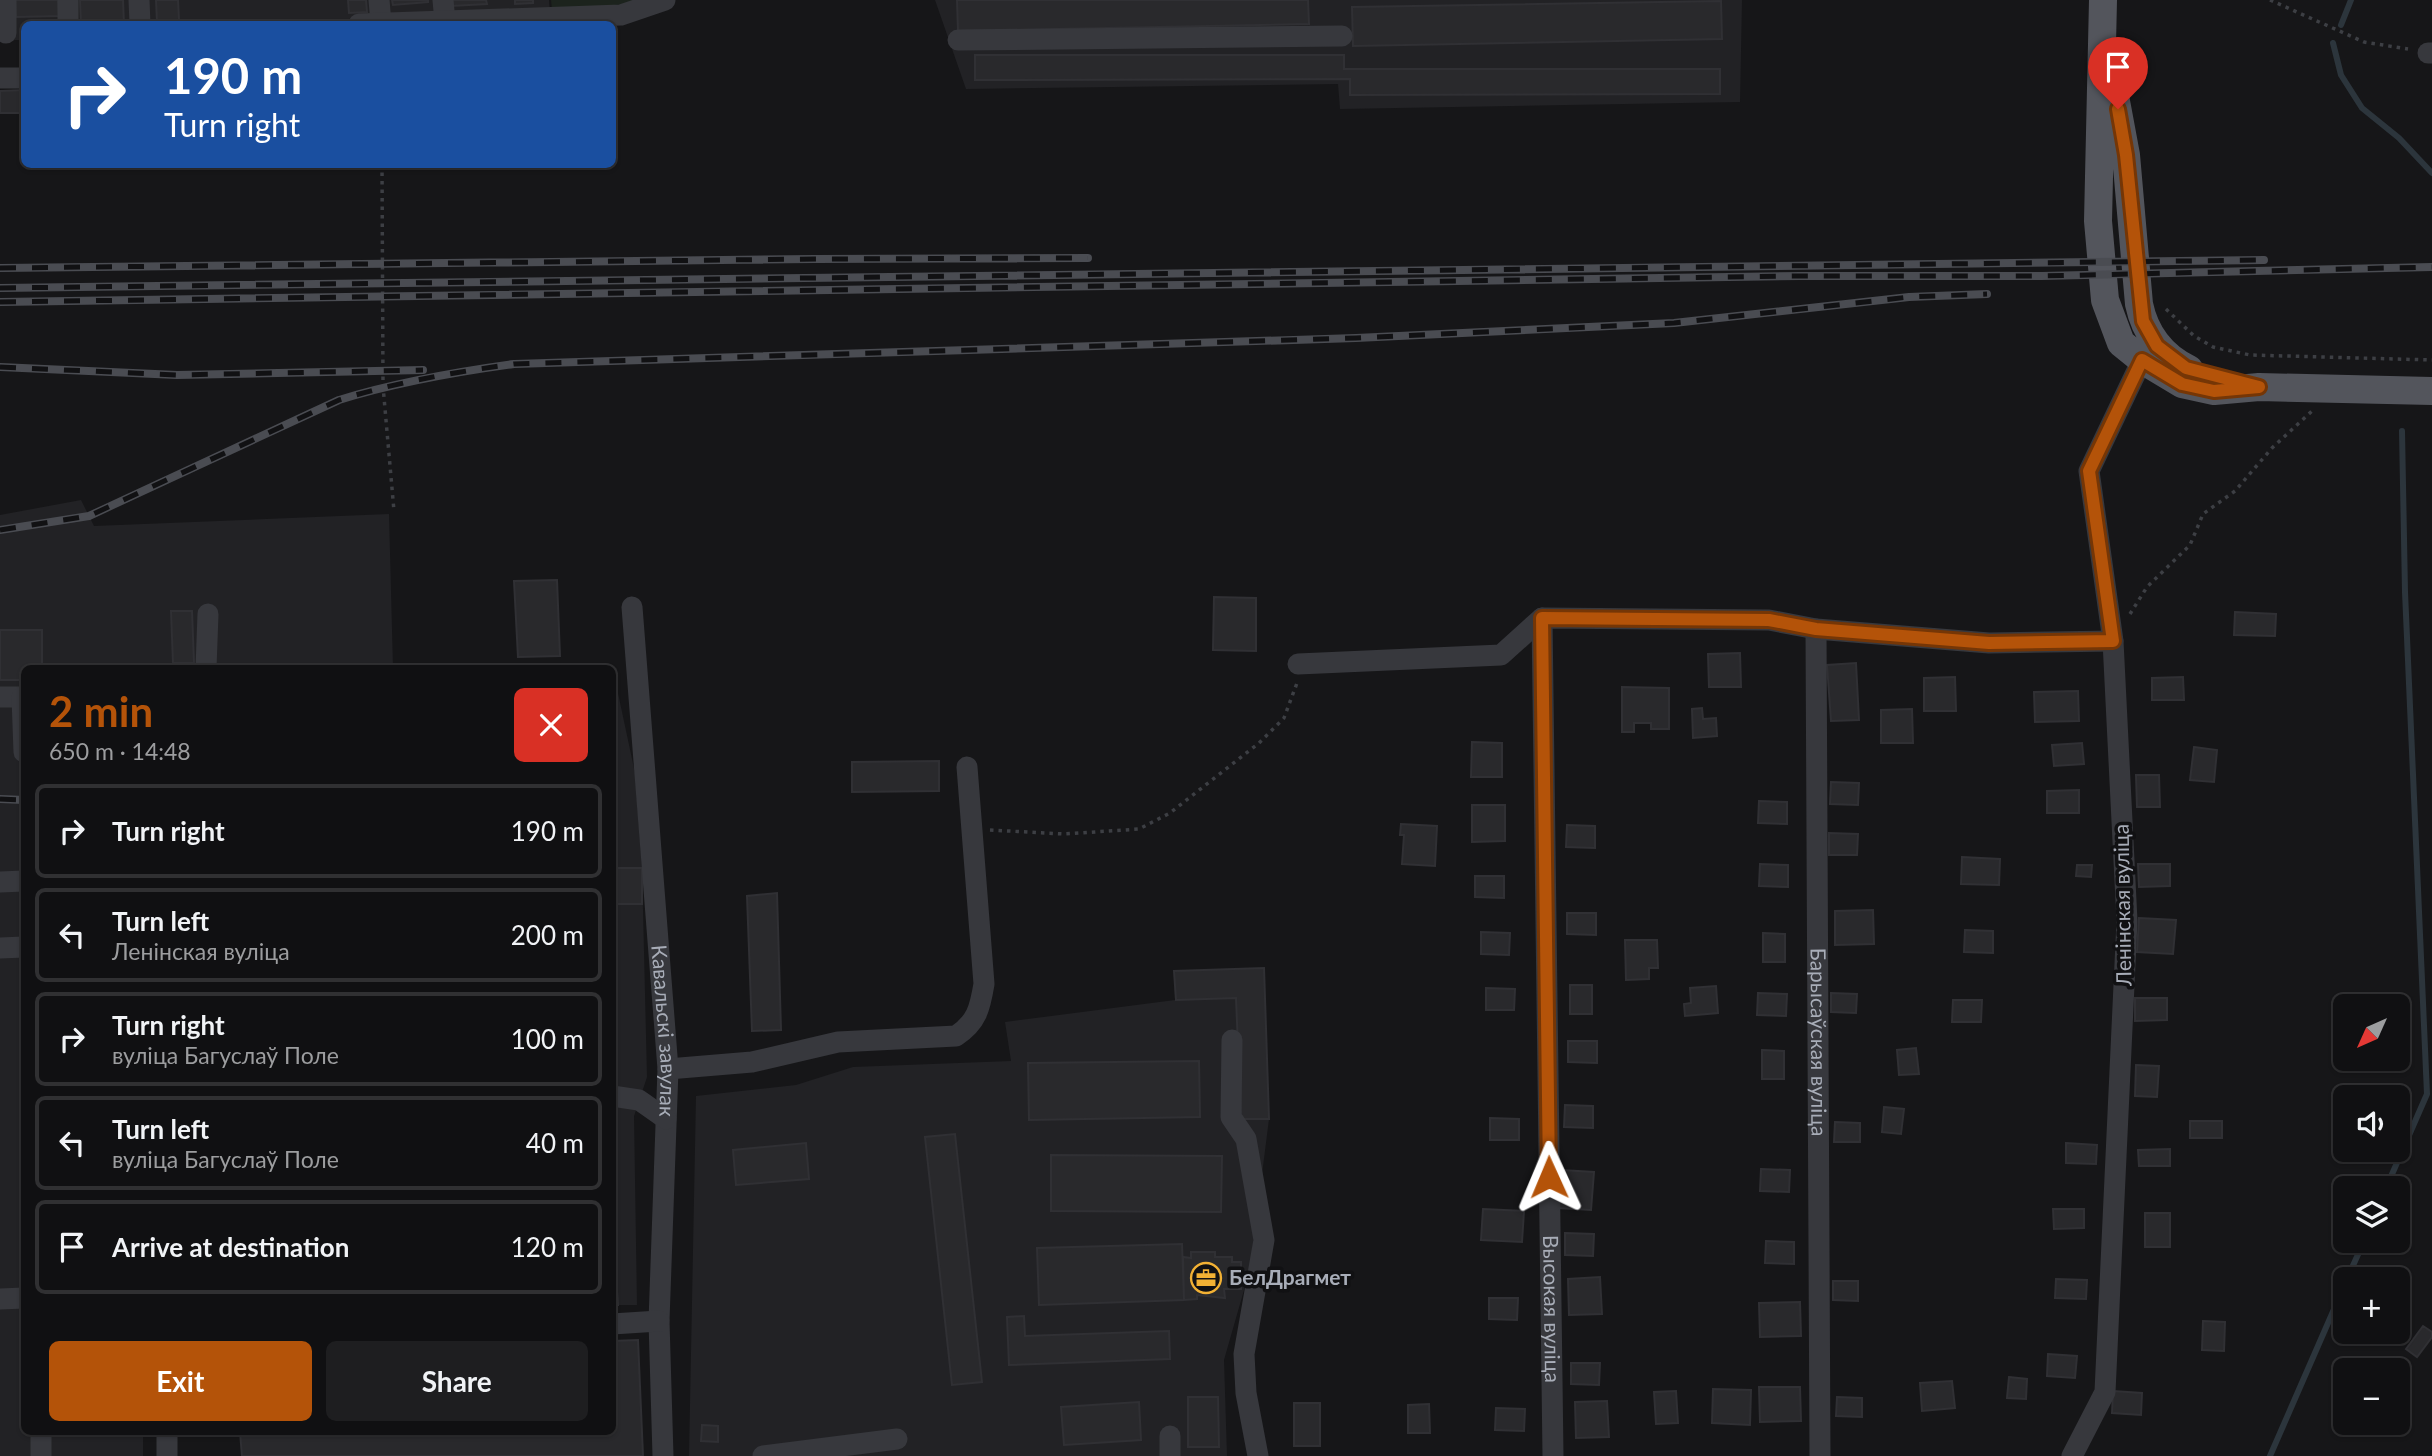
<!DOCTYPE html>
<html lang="en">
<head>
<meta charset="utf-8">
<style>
  body { margin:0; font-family:Lato,sans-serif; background:#1e1e20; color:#f1f3f6; height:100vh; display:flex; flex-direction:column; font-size:26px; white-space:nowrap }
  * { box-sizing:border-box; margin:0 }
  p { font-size:23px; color:#9c9d9f }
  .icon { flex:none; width:38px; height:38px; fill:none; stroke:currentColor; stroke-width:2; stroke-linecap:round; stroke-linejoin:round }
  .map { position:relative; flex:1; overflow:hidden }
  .details { position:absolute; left:21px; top:665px; width:595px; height:770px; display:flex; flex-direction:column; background:#101012; border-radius:10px; box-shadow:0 2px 5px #0004,0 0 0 2px #303032 }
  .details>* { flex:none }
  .hud { position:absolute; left:21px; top:21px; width:595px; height:147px; border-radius:10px; box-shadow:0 2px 5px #0004,0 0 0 2px #303032; background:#1a4fa0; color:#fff; overflow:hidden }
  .needle { width:46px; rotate:225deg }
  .tools { position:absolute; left:2333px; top:994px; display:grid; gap:14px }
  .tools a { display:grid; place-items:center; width:77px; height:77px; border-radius:10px; background:#101012; box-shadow:0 2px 5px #0004,0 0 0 2px #303032; font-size:35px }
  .pin { position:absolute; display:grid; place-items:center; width:60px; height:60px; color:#fff; margin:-72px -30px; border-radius:50% 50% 50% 0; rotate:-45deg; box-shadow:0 0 7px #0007 }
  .pin .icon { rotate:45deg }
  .me { position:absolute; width:77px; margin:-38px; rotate:359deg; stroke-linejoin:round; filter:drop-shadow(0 0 5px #0008) }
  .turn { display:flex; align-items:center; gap:24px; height:147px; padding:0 28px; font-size:32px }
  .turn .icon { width:91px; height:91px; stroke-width:2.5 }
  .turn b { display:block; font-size:49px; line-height:60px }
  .round { display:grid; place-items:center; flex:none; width:74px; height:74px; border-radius:10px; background:#1e1e20 }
  .head { display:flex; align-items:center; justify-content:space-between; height:119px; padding:0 28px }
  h1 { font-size:42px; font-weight:700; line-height:52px; color:#b45309 }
  .action { display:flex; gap:14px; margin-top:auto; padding:14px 28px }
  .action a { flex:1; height:80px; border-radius:10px; background:#b45309; color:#fff; font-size:28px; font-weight:700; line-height:80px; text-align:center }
  .action a+a { background:#1e1e20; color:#f1f3f6 }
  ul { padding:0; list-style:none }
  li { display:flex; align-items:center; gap:21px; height:94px; margin:0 14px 10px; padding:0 14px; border:4px solid #303032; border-radius:10px }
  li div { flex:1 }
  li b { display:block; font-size:26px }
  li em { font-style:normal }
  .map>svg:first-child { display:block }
  .built { fill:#222225 }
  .green { fill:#1c231d }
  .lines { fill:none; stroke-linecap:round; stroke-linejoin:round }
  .stream { stroke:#2c353c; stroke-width:6 }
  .building { fill:#29292c; stroke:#303034; stroke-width:2 }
  .path { stroke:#3d3f44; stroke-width:3.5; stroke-dasharray:3.5 5; stroke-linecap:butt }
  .minor { stroke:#37383d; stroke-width:21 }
  .major { stroke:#53555c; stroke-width:28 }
  .rail-casing { stroke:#4a4c52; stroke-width:8 }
  .rail { stroke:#111113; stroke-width:5; stroke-dasharray:16; stroke-linecap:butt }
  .route-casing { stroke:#753606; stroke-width:18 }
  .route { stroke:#b45309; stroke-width:12 }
  .labels { text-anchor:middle; stroke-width:7; stroke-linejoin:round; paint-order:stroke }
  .street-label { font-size:21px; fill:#a8adb8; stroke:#111113 }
  .poi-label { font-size:21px; font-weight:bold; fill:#a8adb8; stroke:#111113; text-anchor:start }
</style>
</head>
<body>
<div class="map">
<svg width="2432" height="1456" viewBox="0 0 2432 1456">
  <rect width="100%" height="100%" fill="#161618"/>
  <path class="built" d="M0 0H549L551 24H24V40H0Z
    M935 0H1742L1740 102 1340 109 1338 84 966 89Z
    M81 500 94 526 389 514 393 668H24V1432H143V1456H0V515Z
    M612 679H615L635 773 642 868 647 1077 634 1116 637 1305H612Z
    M1264 968 1269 1119 1250 1269 1224 1360 1227 1456H689L696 1096 796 1085 853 1067 1011 1061 1005 1022 1175 1000 1174 971Z"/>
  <path class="green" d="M551 0H651L640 3 552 10Z"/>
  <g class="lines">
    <path class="stream" d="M2341 25 2351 0
      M2333 43 2341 75 2362 108 2399 138 2432 173
      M2386 1188 2427 1094 2405 592 2402 431
      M2347 1279 2364 1241
      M2270 1456 2345 1284"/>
  </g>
  <path class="building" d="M15 0H58L59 16 16 17Z
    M80 0H123L124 24H81Z
    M156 0H178L179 20 157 22Z
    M348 0H366L367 12 349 13Z
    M392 0H428V2L393 5Z
    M451 0H486L487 4 451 6Z
    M515 0H533V3L515 4Z
    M957 0H1308L1309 24 958 31Z
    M1721 1 1722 39 1353 46 1352 7Z
    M975 55H1344V69H1720V94L1350 95V79L975 80Z
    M24 90V113H0V91Z
    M557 580 560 656 518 657 514 581Z
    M1214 597 1256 598V651L1213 650Z
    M171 611H192L194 663H173Z
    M2235 612 2276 614 2275 636 2234 635Z
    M0 630H42V668H24V680H0Z
    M1740 653 1741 687H1709L1708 654Z
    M1856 663 1859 720 1831 721 1827 665Z
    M1955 677 1956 711H1924V678Z
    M2183 677 2184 700H2152V678Z
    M1622 687 1669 688V729H1651V723H1634V732H1622Z
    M2078 691 2079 721 2035 722 2034 692Z
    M1702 708 1703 719 1716 718 1717 736 1693 738 1692 709Z
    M1912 709 1913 743H1881V710Z
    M1472 742 1502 743V777H1471Z
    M2082 743 2084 764 2054 766 2052 745Z
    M2194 747 2217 750 2214 782 2190 780Z
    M939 761V791L852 792V762Z
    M2136 775H2159L2160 807H2137Z
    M1831 782 1859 783 1858 805 1830 804Z
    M2079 790V813H2047V791Z
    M1759 801 1787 802V824L1758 823Z
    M1472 805H1505V841L1472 842Z
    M1401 824 1437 826 1435 866 1402 864 1404 835H1400Z
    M1567 825 1595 826V848L1566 847Z
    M1829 833 1858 834 1857 855H1829Z
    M1962 857 2000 859 1999 885 1961 884Z
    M1760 864 1788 865V887L1759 886Z
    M2138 864H2170V886L2139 887Z
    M2077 865H2092L2091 877 2076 876Z
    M612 868H642V904H612Z
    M1475 876H1504V898L1475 897Z
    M777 893 781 1030 752 1031 747 896Z
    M1873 910 1874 944 1835 945V911Z
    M1567 913H1596V935L1567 934Z
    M2139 918 2176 920 2173 954 2137 952Z
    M1965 930 1993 931V953L1964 952Z
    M1481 932 1510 933 1509 955 1481 954Z
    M1763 933 1785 934V962H1763Z
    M1625 940H1657L1658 968H1649V979L1626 980Z
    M1264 968 1269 1119H1241L1236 998 1176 1000 1174 971Z
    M1570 985H1592V1014H1570Z
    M1716 986 1718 1013 1685 1016 1684 1004 1691 1003 1690 988Z
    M1486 988 1515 989 1514 1010H1486Z
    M1758 993 1787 994 1786 1016 1757 1015Z
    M1831 993 1857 994 1856 1013 1831 1012Z
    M2135 998H2167V1020L2135 1021Z
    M1953 1000H1982L1981 1022H1952Z
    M1568 1041H1597V1063L1568 1062Z
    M1916 1048 1919 1074 1899 1075 1897 1050Z
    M1762 1050 1784 1051V1079H1762Z
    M1199 1061 1200 1117 1029 1120 1028 1063Z
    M2136 1065 2159 1066 2157 1097 2135 1096Z
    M1565 1105 1593 1106V1128L1564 1127Z
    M1884 1107 1904 1109 1901 1134 1882 1132Z
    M1490 1118 1519 1119V1140H1490Z
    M2190 1121H2222V1138H2190Z
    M1835 1122 1860 1123V1142H1834Z
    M955 1134 982 1382 952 1385 925 1137Z
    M806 1143 809 1179 736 1185 733 1150Z
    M2066 1143 2097 1145 2096 1164 2066 1163Z
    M2170 1149V1166H2139L2138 1150Z
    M1051 1155 1222 1156 1221 1212 1051 1211Z
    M1761 1169 1790 1170 1789 1192 1760 1191Z
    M1561 1170 1594 1172 1591 1210 1558 1208Z
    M1483 1209 1524 1211 1522 1242 1481 1240Z
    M2053 1209H2084V1228L2054 1229Z
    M2145 1213H2170V1247H2145Z
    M1565 1233 1594 1234 1593 1256 1565 1255Z
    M1766 1241 1794 1242V1264L1765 1263Z
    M1182 1244 1184 1300 1039 1305 1037 1248Z
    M612 1249H614L618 1305H612Z
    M1191 1252H1215V1257H1232V1262H1241V1289H1224L1225 1298 1197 1295V1299L1184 1300 1183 1257 1191 1258Z
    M1600 1277 1602 1314 1569 1315 1568 1279Z
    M2056 1279 2087 1280 2086 1299 2055 1298Z
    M1833 1281H1858V1301L1833 1300Z
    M1489 1298H1518L1517 1320 1489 1319Z
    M1800 1302 1801 1336 1760 1337 1759 1303Z
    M1024 1316 1025 1336 1169 1331 1170 1359 1009 1365 1007 1317Z
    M2203 1321 2225 1322 2224 1351 2202 1350Z
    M2423 1326 2432 1332V1337L2417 1357 2406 1349Z
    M638 1340 643 1456H242L240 1432H612V1341Z
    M2048 1354 2077 1356 2075 1378 2047 1376Z
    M1571 1363H1600L1599 1385 1571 1384Z
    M2009 1377 2027 1379 2026 1399 2007 1398Z
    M1952 1381 1955 1408 1922 1411 1920 1383Z
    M1759 1387H1800L1801 1421 1760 1422Z
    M1713 1389 1751 1390 1750 1425 1712 1423Z
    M1676 1391 1678 1423 1656 1424 1654 1392Z
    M2113 1391 2142 1393 2141 1415 2112 1413Z
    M1188 1397H1218L1219 1447H1188Z
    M1837 1397 1862 1398V1417L1836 1416Z
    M1607 1401 1609 1437 1576 1438 1575 1402Z
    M1139 1402 1141 1440 1064 1445 1061 1407Z
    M1294 1403H1320V1446H1294Z
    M1429 1404 1430 1433H1408V1405Z
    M1496 1408 1525 1409 1524 1431 1495 1430Z
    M702 1425 718 1426V1442L701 1441Z"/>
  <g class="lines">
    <path class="path" d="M2270 0 2364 42 2408 49
      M382 164 383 386 394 511
      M2166 309 2194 336 2213 347 2250 355 2432 360
      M2130 614 2147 587 2190 545 2203 514 2235 491 2272 448 2312 411
      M990 830 1064 834 1139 829 1170 813 1259 743 1284 718 1297 683"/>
    <g class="minor">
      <path d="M6 0V33"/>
      <path d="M68 0V24"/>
      <path d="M139 0 140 24"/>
      <path d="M379 0 381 23"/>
      <path d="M443 0 445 22"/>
      <path d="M359 24 621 15 665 0"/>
      <path d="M958 40 1342 36"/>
      <path d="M2428 53H2432"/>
      <path d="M0 78H24"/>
      <path id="s1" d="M632 607 668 1069 659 1321 663 1456"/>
      <path id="s2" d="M1542 618 1553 1456"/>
      <path id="s3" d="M1816 629 1820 1456"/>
      <path d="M1298 664 1501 655 1542 618 1769 620 1816 629 1989 643 2113 641"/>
      <path d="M206 668 208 614"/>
      <path d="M0 697H24"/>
      <path d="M22 697 24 752"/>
      <path d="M0 882 24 881"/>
      <path d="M0 948 24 947"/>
      <path d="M1232 1040 1231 1117 1246 1139 1264 1240 1244 1354 1246 1393 1258 1456"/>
      <path d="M668 1069 752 1062 838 1042 956 1036C977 1022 980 1008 984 984L967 767"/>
      <path d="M612 1096 639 1100 666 1119"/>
      <path d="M0 1299 24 1298"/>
      <path d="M612 1324 659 1321"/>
      <path d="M41 1432V1456"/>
      <path d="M1170 1436V1456"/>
      <path d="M167 1456V1432"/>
      <path d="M763 1456 897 1439"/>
      <path d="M2072 1456 2105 1392 2127 921 2113 641 2089 471 2142 360"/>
    </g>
    <path class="major" d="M2103 0 2098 221 2105 300 2121 343 2142 360 2182 384 2214 391 2259 387 2432 391
      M2113 85 2126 155 2139 304C2145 333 2162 356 2189 369"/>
    <g class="rail-casing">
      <path id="rail" d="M0 268 815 259 1088 258
        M0 288 2264 260
        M0 302 1800 276H2042L2432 267
        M0 367 177 375 423 370
        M0 530 89 516 339 400C397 382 455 372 514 364L1356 338 1674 323 1909 297 1987 294
        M0 799 24 800"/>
    </g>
    <use href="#rail" class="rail"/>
  </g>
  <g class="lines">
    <g class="route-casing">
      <path id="route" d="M1549 1177 1542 618 1769 620 1816 629 1989 643 2113 641 2089 471 2142 360 2182 384 2214 391 2259 387 2186 368 2157 346 2143 321 2126 155 2118 109"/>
    </g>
    <use href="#route" class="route"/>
  </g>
  <defs>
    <g id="office-ring" transform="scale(1.575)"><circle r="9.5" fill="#111113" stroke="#f2b134" stroke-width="1.5"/><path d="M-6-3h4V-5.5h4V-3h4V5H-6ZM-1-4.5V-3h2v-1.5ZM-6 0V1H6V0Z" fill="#f2b134"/></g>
  </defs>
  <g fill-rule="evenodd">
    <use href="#office-ring" x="1206" y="1278"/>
  </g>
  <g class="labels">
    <g class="street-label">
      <text transform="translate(2123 905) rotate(-91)" y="7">Ленінская вуліца</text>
      <text dy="7" stroke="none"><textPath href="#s1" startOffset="425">Кавальскі завулак</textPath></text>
      <text dy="7" stroke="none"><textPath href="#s3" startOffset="413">Барысаўская вуліца</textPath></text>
      <text dy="7" stroke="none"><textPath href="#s2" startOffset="691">Высокая вуліца</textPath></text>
    </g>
    <g class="poi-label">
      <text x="1229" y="1285">БелДрагмет</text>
    </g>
  </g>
</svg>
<div class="tools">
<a><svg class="needle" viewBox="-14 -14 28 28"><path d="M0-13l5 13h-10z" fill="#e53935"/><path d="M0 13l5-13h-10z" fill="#9c9d9f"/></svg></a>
<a><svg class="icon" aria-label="sound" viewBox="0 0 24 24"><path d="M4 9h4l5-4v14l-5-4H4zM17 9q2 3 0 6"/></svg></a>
<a><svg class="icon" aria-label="layers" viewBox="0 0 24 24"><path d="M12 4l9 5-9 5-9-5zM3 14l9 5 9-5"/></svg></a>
<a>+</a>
<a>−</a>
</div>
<div class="pin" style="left:2118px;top:109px;background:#d93025"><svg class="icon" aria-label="arrive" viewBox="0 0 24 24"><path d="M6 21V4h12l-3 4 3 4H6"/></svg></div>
<svg class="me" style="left:1549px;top:1177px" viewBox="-20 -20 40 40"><path d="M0-17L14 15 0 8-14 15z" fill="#b45309" stroke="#fff" stroke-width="4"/></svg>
<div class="hud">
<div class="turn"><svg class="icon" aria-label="right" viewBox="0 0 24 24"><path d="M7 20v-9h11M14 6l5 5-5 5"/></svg><div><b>190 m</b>Turn right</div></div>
</div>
<section class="details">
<div class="head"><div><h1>2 min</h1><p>650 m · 14:48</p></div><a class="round" style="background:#d93025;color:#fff"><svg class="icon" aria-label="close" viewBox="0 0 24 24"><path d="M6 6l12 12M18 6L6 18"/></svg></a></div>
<ul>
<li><svg class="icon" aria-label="right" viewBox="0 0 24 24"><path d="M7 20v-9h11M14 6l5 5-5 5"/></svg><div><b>Turn right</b></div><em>190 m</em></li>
<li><svg class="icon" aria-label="left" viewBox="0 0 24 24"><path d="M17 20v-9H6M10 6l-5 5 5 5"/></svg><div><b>Turn left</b><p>Ленінская вуліца</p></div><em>200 m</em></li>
<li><svg class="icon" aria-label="right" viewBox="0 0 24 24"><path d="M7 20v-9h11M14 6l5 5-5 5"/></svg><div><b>Turn right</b><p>вуліца Багуслаў Поле</p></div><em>100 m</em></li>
<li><svg class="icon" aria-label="left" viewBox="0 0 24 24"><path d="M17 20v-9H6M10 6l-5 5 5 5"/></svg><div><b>Turn left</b><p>вуліца Багуслаў Поле</p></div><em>40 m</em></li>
<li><svg class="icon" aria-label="arrive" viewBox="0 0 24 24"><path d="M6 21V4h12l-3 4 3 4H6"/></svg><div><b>Arrive at destination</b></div><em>120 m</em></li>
</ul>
<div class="action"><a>Exit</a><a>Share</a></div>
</section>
</div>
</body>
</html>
